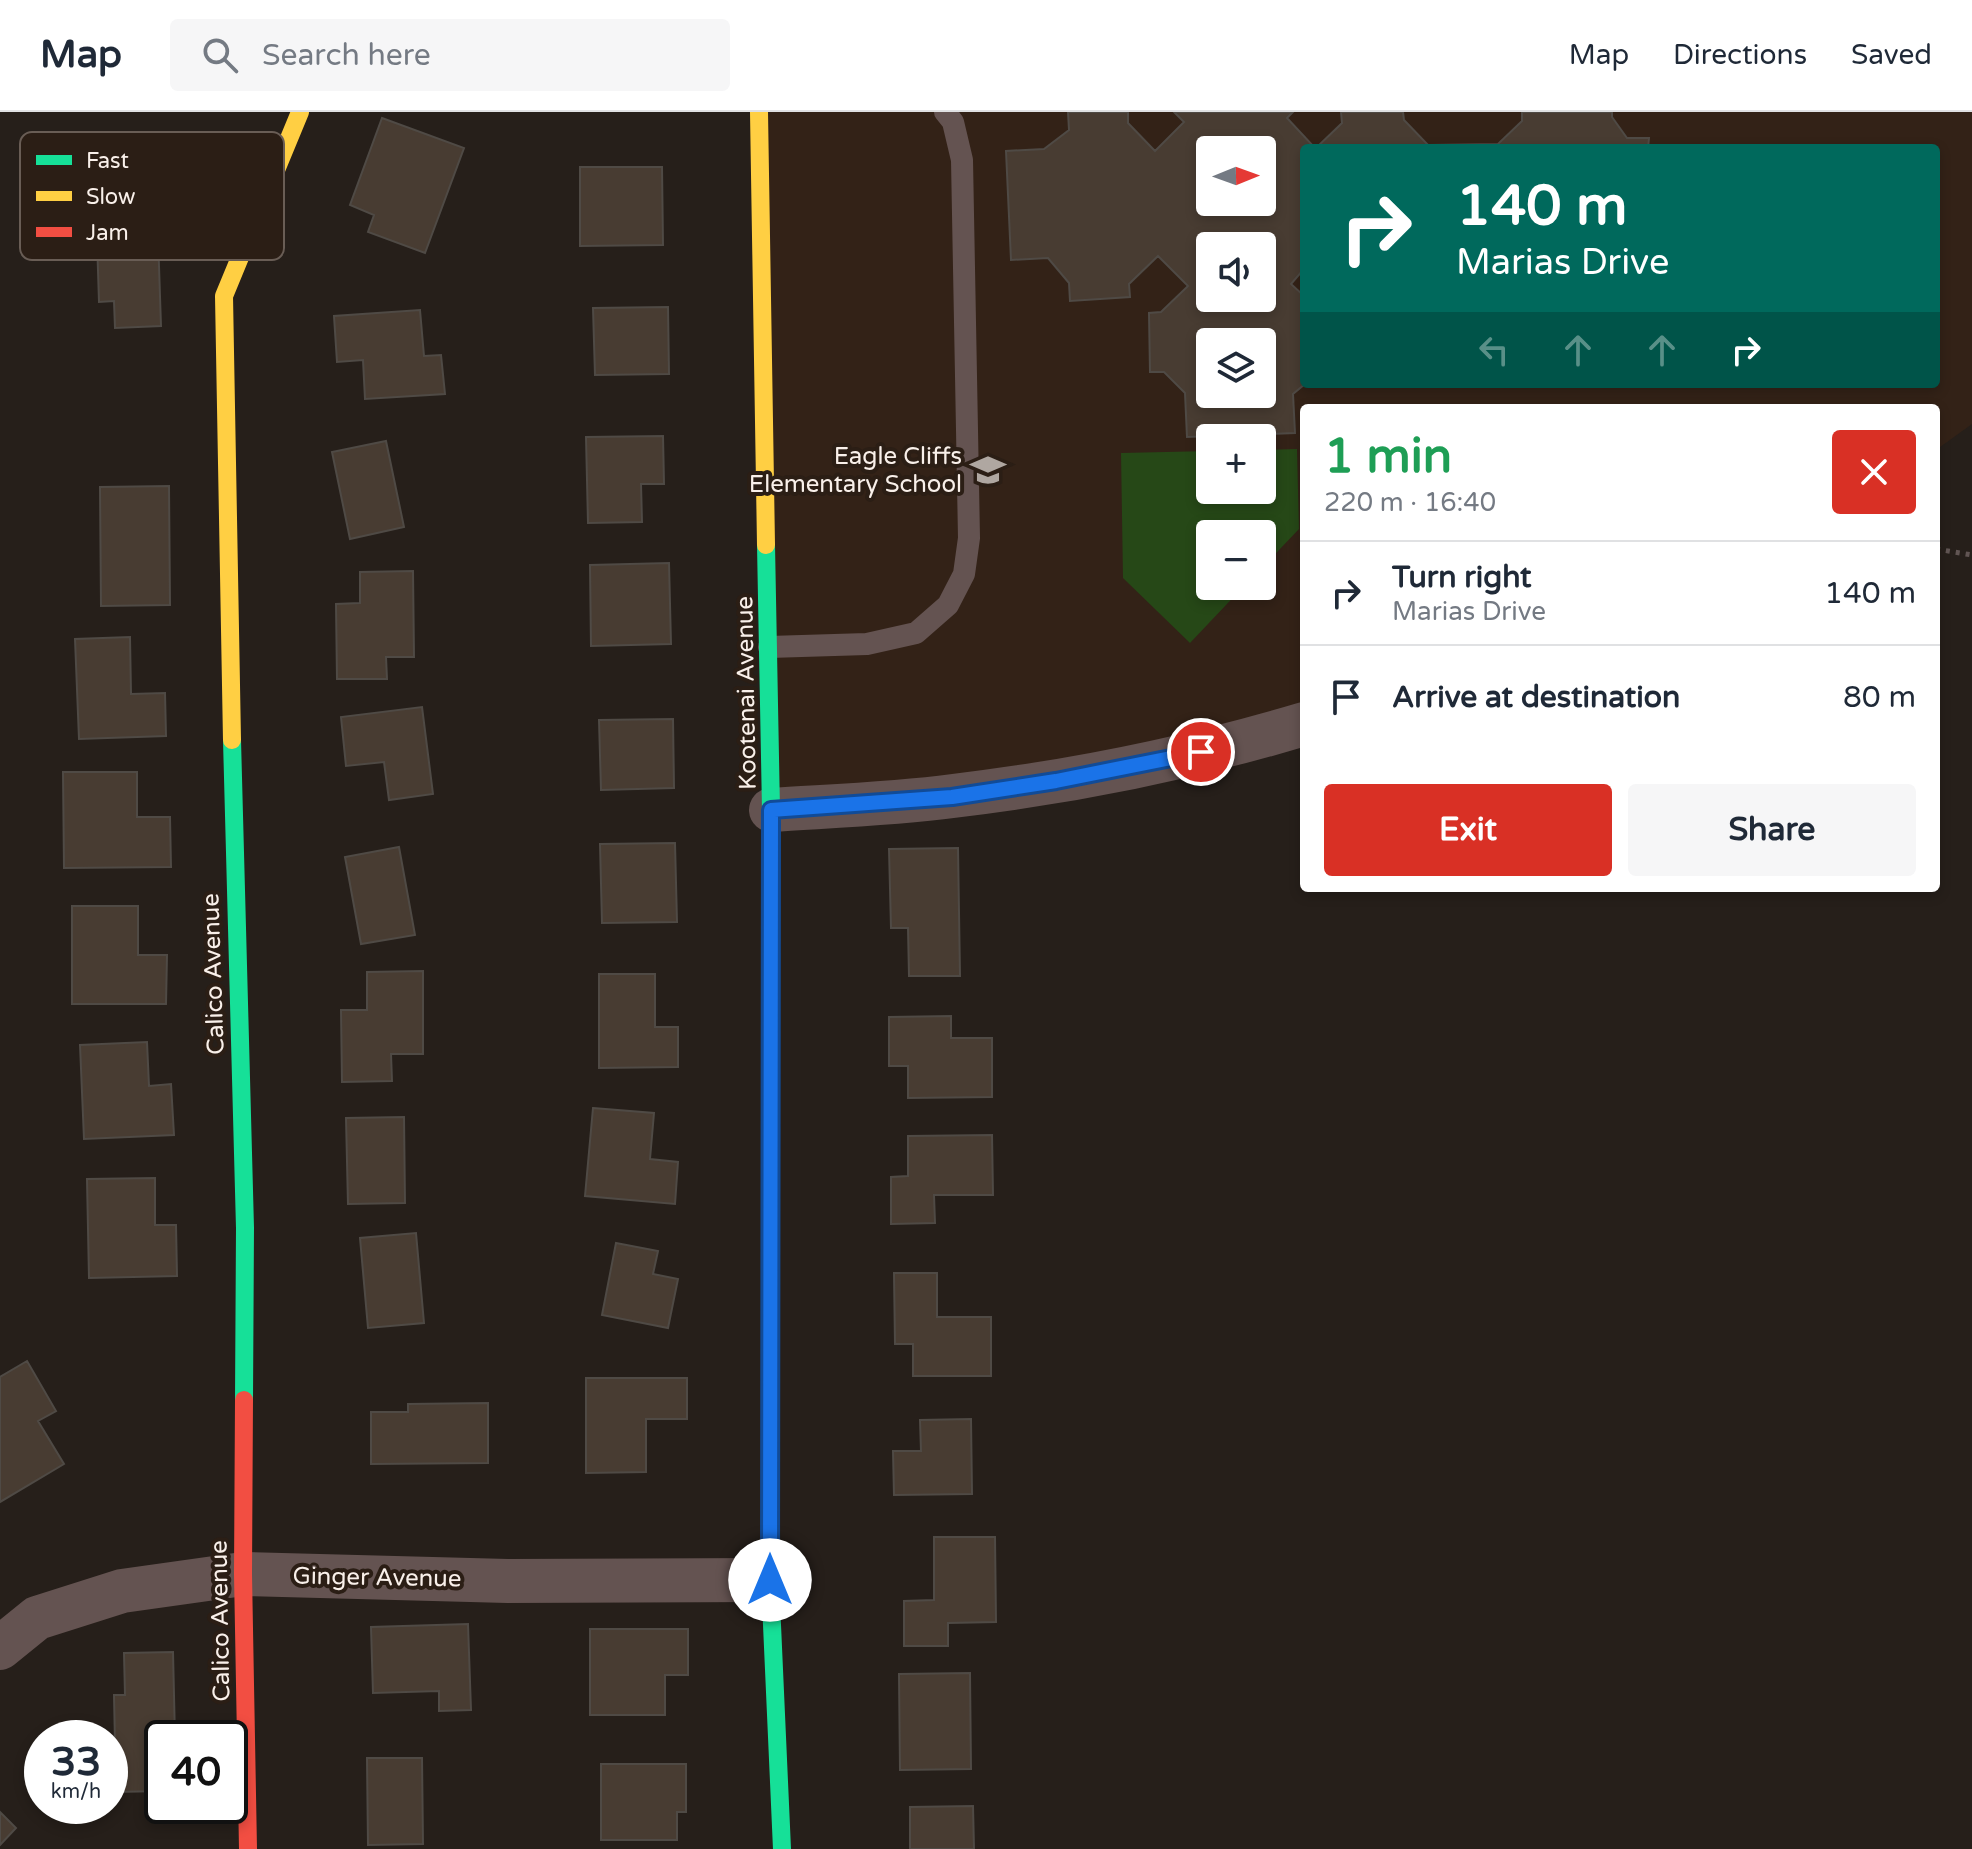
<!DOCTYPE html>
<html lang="en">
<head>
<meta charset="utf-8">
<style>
  body { margin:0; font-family:"Varela Round",sans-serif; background:#f6f6f7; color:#1f2937; height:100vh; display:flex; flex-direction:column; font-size:30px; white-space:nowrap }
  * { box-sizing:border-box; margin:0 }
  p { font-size:26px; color:#747a83 }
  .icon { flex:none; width:44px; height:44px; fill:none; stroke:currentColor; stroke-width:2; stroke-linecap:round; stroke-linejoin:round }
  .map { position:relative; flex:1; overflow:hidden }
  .panel { position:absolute; left:1300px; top:292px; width:640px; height:488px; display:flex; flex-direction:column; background:#fff; border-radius:8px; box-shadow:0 4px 12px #0003 }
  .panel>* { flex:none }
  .hud { position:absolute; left:1300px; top:32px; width:640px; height:244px; border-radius:8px; box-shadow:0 4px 12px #0003; background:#00695c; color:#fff; overflow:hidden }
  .needle { width:52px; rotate:89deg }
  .controls { position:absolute; left:1196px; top:24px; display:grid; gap:16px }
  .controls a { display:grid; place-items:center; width:80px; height:80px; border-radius:8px; background:#fff; box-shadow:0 4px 12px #0003; font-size:40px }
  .speed { position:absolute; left:24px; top:1608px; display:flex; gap:16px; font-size:40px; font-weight:700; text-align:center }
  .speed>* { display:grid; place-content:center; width:104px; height:104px; border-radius:50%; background:#fff; box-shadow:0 4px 12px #0003; line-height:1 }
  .speed small { font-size:20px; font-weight:400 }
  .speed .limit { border:4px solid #111; border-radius:12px; background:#fff; color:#111 }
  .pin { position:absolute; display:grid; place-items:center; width:68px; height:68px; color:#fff; margin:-34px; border:4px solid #fff; border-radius:50%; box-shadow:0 2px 8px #0007 }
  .me { position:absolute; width:88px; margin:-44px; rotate:0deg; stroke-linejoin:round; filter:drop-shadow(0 0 6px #0008) }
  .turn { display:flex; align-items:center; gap:28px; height:168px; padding:0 24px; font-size:36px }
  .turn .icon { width:104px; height:104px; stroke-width:2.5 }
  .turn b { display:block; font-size:56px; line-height:68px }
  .lanes { display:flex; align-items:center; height:76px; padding:0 24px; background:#0003; justify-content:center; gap:40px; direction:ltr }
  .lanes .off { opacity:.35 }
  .round { display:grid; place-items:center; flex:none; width:84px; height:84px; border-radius:8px; background:#f6f6f7 }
  .overview { display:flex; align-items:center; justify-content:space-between; height:136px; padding:0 24px }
  h1 { font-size:48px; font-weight:700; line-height:60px; color:#1e9e55 }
  .primary-button { display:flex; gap:16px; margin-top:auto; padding:16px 24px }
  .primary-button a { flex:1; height:92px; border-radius:8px; background:#d93025; color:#fff; font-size:32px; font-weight:700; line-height:92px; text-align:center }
  .primary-button a+a { background:#f6f6f7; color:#1f2937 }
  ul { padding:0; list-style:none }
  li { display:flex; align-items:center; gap:24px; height:104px; padding:0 24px; border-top:2px solid #e0e1e3 }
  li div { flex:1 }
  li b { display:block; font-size:30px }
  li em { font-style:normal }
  header { display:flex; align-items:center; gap:48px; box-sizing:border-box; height:112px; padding:0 40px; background:#fff; border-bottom:2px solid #e0e1e3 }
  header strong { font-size:38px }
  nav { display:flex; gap:44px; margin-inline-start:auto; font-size:28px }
  .search { width:560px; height:72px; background:#f6f6f7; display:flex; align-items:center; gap:20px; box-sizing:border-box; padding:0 28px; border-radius:8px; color:#747a83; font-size:30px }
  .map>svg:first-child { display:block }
  .built { fill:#332217; fill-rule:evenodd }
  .green { fill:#264817 }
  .building { fill:#483c32; stroke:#4f4a45; stroke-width:2; fill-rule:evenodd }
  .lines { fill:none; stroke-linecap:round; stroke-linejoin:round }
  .path { stroke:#615553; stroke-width:5; stroke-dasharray:4 6; stroke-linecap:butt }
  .lane { stroke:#645351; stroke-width:22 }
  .street { stroke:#645351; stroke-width:44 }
  .fast { stroke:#16e098; stroke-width:18 }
  .slow { stroke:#ffcf43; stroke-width:18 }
  .jam { stroke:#f24e42; stroke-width:18 }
  .route-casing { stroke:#114b97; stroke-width:20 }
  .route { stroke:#1a73e8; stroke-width:14 }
  .labels { text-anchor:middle; stroke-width:8; stroke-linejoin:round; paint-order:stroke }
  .poi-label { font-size:24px; fill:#f9f0ea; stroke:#2b1e15; text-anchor:end }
  .street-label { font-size:24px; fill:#f9f0ea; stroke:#2b1e15 }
  .key { fill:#2b1e15; stroke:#695d55; stroke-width:2 }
  .key-label { font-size:22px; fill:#f9f0ea }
</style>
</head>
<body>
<header>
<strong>Map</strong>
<div class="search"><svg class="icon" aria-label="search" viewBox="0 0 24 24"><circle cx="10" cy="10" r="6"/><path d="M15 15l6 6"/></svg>Search here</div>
<nav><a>Map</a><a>Directions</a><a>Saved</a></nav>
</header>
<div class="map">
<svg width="1972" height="1737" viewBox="0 0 1972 1737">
  <rect width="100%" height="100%" fill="#261f1a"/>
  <path class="built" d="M760 0H1972V312L1936 338V296H1304V612L771 698ZM1304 36H1936V272H1304ZM1210 38H1262V90H1210ZM1210 134H1262V186H1210ZM1210 230H1262V282H1210ZM1210 326H1262V378H1210ZM1210 422H1262V474H1210Z"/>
  <path class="green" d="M1297 337 1299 417 1262 456V422H1210V474H1244L1190 531 1123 466 1121 341 1210 339V378H1262V338Z"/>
  <path class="building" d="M1068 0H1128V11L1155 39 1184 10 1174 0H1293L1287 6 1315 36H1304V157L1291 172 1304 184 1305 272 1293 282 1295 321 1187 325 1185 281 1164 260H1150L1149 201 1161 200 1188 174 1158 144 1129 172 1130 185 1070 189 1069 171 1048 146 1011 148 1006 39 1044 37 1069 18ZM1210 38H1262V90H1210ZM1210 134H1262V186H1210ZM1210 230H1262V282H1210Z
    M1341 0H1403L1404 8 1428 33 1498 32 1522 9V0H1612V5L1627 26H1649L1648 36H1316L1342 11Z
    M382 6 464 36 425 141 368 120 374 103 350 93Z
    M580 55H662L663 133 580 134Z
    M157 94 161 214 115 216 114 189 99 190 96 96Z
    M668 195 669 262 595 263 593 196Z
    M420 198 424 244 441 243 445 282 365 287 363 248 337 250 334 204Z
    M663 324 664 372H641L642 410 588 411 586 325Z
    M386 329 404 415 350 427 332 340Z
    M169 374 170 493 101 494 100 375Z
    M669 451 671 532 591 534 590 453Z
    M413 459 414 545H386L387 567H337L336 492 360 491V460Z
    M130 525 131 582 165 581 166 624 79 627 75 527Z
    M422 595 433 682 389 688 384 650 346 654 341 605Z
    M673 607 674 676 601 678 599 608Z
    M63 660H137V705H170L171 755 64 756Z
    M675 731 677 810 602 811 600 732Z
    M399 735 415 823 361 832 345 745Z
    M958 736 960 864H909L908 816H891L889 737Z
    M72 794H138V843H167L166 892H72Z
    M423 859V942H391L392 969 342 970 341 898H367V860Z
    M599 862H655V915H678V955L599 956Z
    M951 904V926H992V985L908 986V954H889V905Z
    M147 930 149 974 171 972 174 1023 84 1027 80 933Z
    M593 996 654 1001 650 1047 678 1050 675 1092 585 1084Z
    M404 1005 405 1091 348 1092 346 1006Z
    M992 1023 993 1083H934L935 1111 891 1112V1065L908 1064V1024Z
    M155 1066V1113H176L177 1164 89 1166 87 1067Z
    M416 1121 424 1211 368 1216 360 1126Z
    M616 1131 658 1139 653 1162 678 1167 668 1216 602 1203Z
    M894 1161H937V1205H991V1264H913V1232H895Z
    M27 1249 56 1299 38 1309 64 1352 0 1390V1265Z
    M586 1266H687V1307H646V1360L586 1361Z
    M488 1291V1351L371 1352V1300H408V1292Z
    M971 1307 972 1382 894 1383 893 1339H921L920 1308Z
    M934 1425H995L996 1510 948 1511V1534H904V1489L934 1488Z
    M468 1512 471 1598 439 1599V1579L373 1581 371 1515Z
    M590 1517H688V1563H665V1603H590Z
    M173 1540 175 1626H162V1679L116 1680 114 1583H125L124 1541Z
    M970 1561 971 1657 900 1658 899 1562Z
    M367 1646H422L423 1732 368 1733Z
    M601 1652H686V1700H677V1728H601Z
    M973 1694 974 1737H910V1695Z
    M0 1700 16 1716 0 1733Z"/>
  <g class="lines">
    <path class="path" d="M1936 437 1972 443"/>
    <path class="lane" d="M769 535 867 532 916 521 948 493 964 462 969 426 962 48 953 10 945 0"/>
    <path class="street" d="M771 698C832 694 893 692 953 684 1071 670 1190 646 1304 612
      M0 1536 37 1506 122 1479 243 1462 508 1469 770 1468"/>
    <path class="fast" d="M766 433 771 698V962
      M232 628 245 1116 244 1288
      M770 1349V1468L782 1737"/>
    <path class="slow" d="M759 0 766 433
      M232 628 224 184 300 0
      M770 1349 771 962"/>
    <path class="jam" d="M244 1288 243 1462 248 1737"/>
  </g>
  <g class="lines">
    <g class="route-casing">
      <path id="route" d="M770 1468 771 698 952 685 1056 669 1201 640"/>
    </g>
    <use href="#route" class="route"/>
  </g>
  <defs>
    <g id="school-bare" transform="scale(2.76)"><path d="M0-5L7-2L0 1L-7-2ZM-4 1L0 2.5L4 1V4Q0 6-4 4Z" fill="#afa7a1" stroke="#2b1e15" stroke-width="2.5" paint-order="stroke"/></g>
  </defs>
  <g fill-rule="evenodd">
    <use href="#school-bare" x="988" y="358"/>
  </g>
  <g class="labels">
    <g class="poi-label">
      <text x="962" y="352">Eagle Cliffs<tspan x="962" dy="28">Elementary School</tspan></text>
    </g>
    <g class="street-label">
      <text transform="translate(746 581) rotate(-91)" y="8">Kootenai Avenue</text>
      <text transform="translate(213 862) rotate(-92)" y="8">Calico Avenue</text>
      <text transform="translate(377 1465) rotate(1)" y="8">Ginger Avenue</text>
      <text transform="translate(220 1509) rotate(-91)" y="8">Calico Avenue</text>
    </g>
  </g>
  <rect x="20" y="20" width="264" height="128" rx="12" class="key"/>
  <rect x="36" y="43" width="36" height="10" fill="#16e098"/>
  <rect x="36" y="79" width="36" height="10" fill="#ffcf43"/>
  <rect x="36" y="115" width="36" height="10" fill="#f24e42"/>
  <g class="key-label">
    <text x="86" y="56">Fast</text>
    <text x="86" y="92">Slow</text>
    <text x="86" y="128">Jam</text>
  </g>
</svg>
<div class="controls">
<a><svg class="needle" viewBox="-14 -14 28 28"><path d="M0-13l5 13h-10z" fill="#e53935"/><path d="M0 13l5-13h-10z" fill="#747a83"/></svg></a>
<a><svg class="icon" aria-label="sound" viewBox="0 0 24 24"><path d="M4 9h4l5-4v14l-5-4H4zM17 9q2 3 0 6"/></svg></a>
<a><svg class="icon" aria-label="layers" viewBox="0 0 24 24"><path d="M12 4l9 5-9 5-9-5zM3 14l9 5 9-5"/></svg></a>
<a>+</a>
<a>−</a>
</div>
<div class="speed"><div>33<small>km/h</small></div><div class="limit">40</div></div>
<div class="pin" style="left:1201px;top:640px;background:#d93025"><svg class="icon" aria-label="arrive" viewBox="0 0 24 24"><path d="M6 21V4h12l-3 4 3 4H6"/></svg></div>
<svg class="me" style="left:770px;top:1468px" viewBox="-20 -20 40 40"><circle r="19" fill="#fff"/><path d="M0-13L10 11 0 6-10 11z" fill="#1a73e8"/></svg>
<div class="hud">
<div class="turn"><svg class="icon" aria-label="right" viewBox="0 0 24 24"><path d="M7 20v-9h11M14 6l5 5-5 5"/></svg><div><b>140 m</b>Marias Drive</div></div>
<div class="lanes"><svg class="icon off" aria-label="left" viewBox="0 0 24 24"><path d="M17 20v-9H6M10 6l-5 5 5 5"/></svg><svg class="icon off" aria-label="ahead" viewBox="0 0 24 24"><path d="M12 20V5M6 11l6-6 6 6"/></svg><svg class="icon off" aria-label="ahead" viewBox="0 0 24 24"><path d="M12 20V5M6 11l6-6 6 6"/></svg><svg class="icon" aria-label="right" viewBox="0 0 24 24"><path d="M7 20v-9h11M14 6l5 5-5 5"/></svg></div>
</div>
<section class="panel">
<div class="overview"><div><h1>1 min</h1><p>220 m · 16:40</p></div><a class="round" style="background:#d93025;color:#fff"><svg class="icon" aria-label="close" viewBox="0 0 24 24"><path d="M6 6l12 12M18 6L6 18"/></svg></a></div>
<ul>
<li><svg class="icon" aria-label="right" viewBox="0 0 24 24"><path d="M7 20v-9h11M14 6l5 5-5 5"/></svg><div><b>Turn right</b><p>Marias Drive</p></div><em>140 m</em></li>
<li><svg class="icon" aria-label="arrive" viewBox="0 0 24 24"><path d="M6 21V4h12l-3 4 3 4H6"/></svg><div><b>Arrive at destination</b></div><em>80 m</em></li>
</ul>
<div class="primary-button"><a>Exit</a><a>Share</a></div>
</section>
</div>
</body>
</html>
